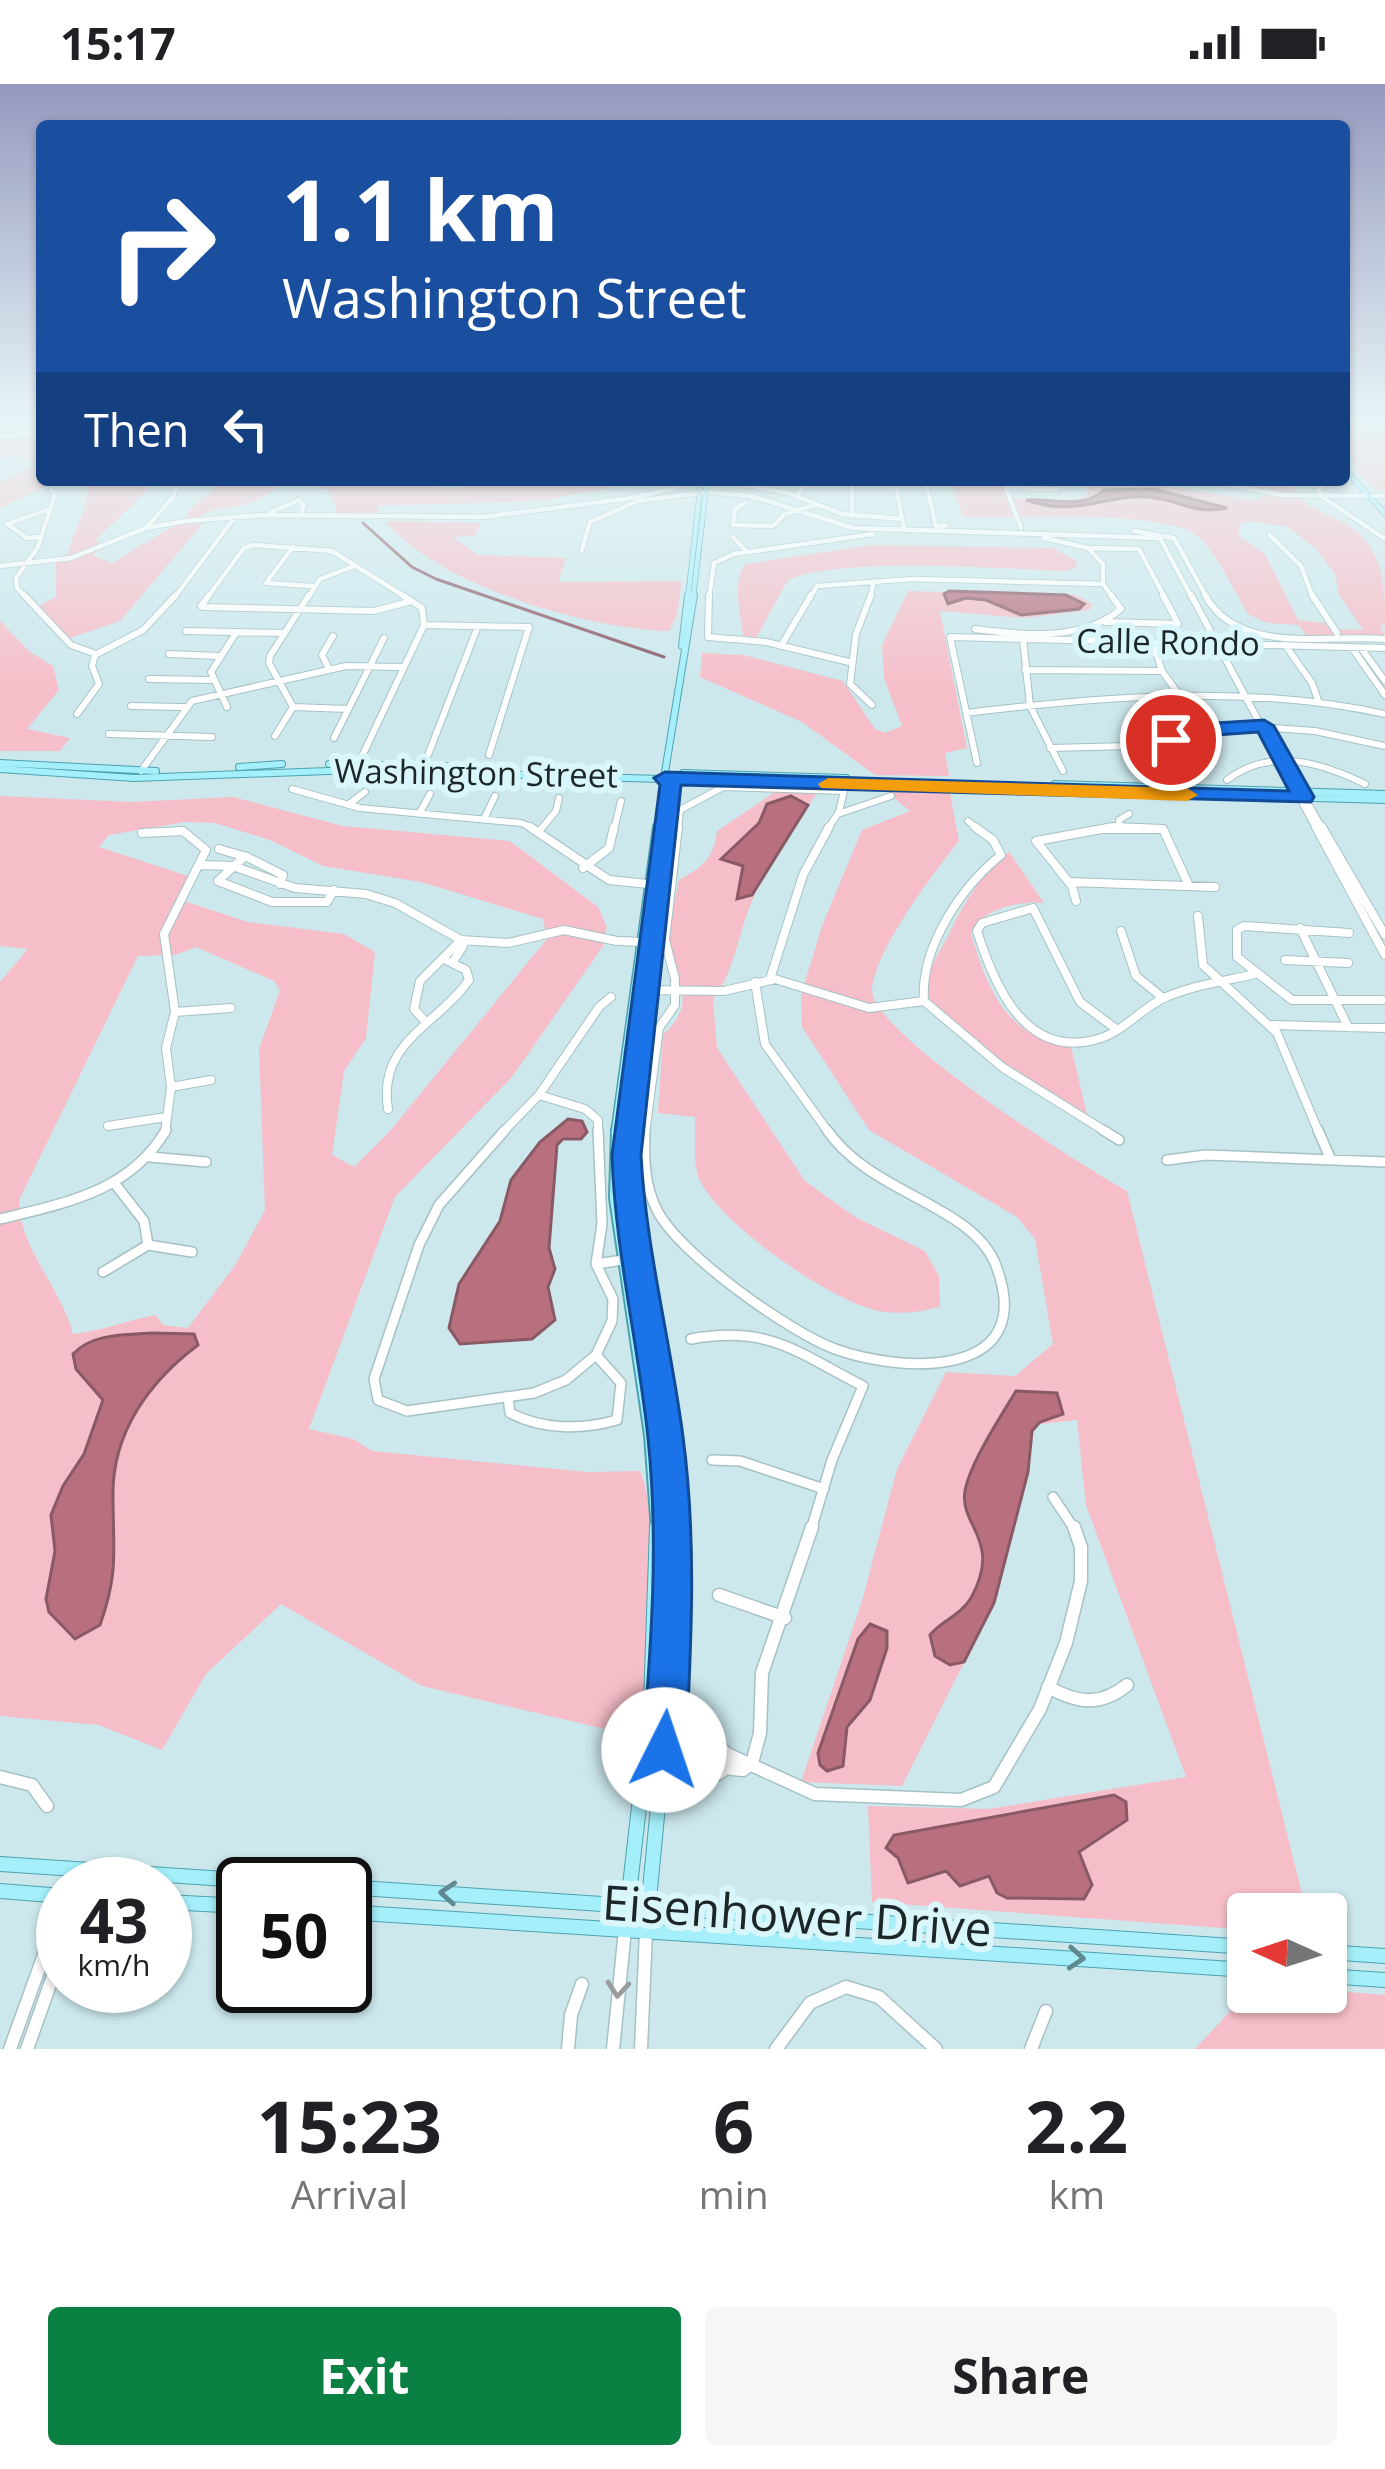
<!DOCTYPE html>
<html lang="en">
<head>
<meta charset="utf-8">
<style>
  body { margin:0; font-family:"Open Sans",sans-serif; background:#f6f6f6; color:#202124; height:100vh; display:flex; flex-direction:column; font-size:45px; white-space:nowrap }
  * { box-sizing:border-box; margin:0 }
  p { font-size:39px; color:#757577 }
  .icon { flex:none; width:66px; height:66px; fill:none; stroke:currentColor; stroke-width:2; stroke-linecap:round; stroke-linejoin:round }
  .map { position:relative; height:1965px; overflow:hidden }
  .drawer { display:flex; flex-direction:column; background:#fff; flex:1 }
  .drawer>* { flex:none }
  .top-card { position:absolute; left:36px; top:36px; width:1314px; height:366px; border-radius:12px; box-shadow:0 3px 9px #0004; background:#1a4fa0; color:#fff; overflow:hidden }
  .needle { width:78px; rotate:273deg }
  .fabs { position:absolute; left:1227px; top:1809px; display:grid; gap:24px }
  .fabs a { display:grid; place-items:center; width:120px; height:120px; border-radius:12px; background:#fff; box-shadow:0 3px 9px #0004; font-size:60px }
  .speed { position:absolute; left:36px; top:1773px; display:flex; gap:24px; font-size:60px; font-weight:700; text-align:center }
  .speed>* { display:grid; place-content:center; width:156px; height:156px; border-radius:50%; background:#fff; box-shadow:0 3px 9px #0004; line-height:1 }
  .speed small { font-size:30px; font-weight:400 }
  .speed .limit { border:6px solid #111; border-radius:18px; background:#fff; color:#111 }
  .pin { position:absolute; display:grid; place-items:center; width:102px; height:102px; color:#fff; margin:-51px; border:6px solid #fff; border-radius:50%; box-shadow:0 3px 12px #0007 }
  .me { position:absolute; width:132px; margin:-66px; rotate:4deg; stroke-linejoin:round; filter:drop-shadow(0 0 9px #0008) }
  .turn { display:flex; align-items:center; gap:42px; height:252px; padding:0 48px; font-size:54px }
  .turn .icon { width:156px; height:156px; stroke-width:2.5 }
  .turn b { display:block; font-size:84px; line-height:102px }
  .then { display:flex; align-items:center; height:114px; padding:0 48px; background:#0003; gap:24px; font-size:45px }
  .eta { display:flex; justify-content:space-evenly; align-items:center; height:204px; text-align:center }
  .eta b { font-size:72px; font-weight:700; line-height:84px }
  .action { display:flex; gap:24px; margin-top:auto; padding:24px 48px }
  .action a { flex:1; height:138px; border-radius:12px; background:#0b8043; color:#fff; font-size:48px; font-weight:700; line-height:138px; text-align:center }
  .action a+a { background:#f6f6f6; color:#202124 }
  .status { display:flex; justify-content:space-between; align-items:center; height:84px; padding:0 60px; background:#fff; direction:ltr }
  .status svg { height:33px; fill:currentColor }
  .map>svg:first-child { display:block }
  .green { fill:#f6bec8; fill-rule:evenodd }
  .water { fill:#b8707f; stroke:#895a65; stroke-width:3 }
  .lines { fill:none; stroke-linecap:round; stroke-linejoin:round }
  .stream { stroke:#895a65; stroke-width:3 }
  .minor-far4-casing { stroke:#a5c1c6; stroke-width:6 }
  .minor-far3-casing { stroke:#a5c1c6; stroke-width:8 }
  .minor-far2-casing { stroke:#a5c1c6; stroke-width:10 }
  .minor-far1-casing { stroke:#a5c1c6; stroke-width:12 }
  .minor-casing { stroke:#a5c1c6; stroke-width:15 }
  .major-far4-casing { stroke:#4da2af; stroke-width:6 }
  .major-far3-casing { stroke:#4da2af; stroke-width:8 }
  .major-far2-casing { stroke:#4da2af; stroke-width:12 }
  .major-far1-casing { stroke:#4da2af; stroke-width:14 }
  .major-casing { stroke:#4da2af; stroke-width:16 }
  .minor-far4 { stroke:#fff; stroke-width:4.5 }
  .minor-far3 { stroke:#fff; stroke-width:6 }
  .minor-far2 { stroke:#fff; stroke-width:8 }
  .minor-far1 { stroke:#fff; stroke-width:9 }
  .minor { stroke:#fff; stroke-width:12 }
  .major-far4 { stroke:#a4effa; stroke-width:4.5 }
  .major-far3 { stroke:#a4effa; stroke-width:6 }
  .major-far2 { stroke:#a4effa; stroke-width:9 }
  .major-far1 { stroke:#a4effa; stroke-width:10 }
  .major { stroke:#a4effa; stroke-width:14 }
  .oneway { stroke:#608a91 }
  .oneway2 { stroke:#999d9e }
  .route { fill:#1a73e8; stroke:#114b97; stroke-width:3 }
  .slow { fill:#f59e0b }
  .labels { text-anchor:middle; stroke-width:12; stroke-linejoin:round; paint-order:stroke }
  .far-street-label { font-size:33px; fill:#1c2628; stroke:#d9f6fb }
  .near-street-label { font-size:48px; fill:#1c2628; stroke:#d9f6fb }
</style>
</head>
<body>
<div class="status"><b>15:17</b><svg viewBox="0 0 49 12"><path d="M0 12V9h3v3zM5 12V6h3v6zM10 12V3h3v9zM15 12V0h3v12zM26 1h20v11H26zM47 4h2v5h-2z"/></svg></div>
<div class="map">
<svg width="1385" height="1965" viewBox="0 0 1385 1965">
  <rect width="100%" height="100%" fill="#cce8ed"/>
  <path class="green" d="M1356 336H1385V408C1364 404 1347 376 1346 349Z
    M42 347V396H60L0 424V398L37 380 17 372 0 375V354Z
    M88 396H150L145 409 96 455 102 464 92 471 112 479 185 435 191 424 213 406 212 398 220 396H380L459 405 467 396H651L540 417 377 422 380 431 338 432 330 408C276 383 287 407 247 420 229 425 215 422 199 433L205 437 120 537 70 554 38 523 56 512V478L66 474 86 419Z
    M950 396H1001L1008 414 1066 417 1085 413 1088 405 1063 396H1131L1255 417 1270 408 1247 402V396H1297L1293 403C1301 422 1319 426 1337 435 1383 457 1385 496 1385 539L1380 542 1385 553 1306 551 1299 541 1267 539 1248 530C1233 506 1218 469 1196 451 1167 426 1008 434 963 433ZM1248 437 1288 443 1316 465 1335 490 1339 511 1363 546 1330 545 1325 539 1298 536 1265 470 1239 452V441Z
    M385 437 481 439 475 452 453 453 478 471 566 474 559 496 562 498 682 497 677 531 669 547C587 545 439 502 385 437Z
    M872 461 1053 464 1077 477 1075 484 1066 487C1002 485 841 472 788 496L756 554 743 552C741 529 731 501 745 480Z
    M908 507 1076 511 1092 520 1089 526 1025 534 940 527 967 664 945 669 949 692 875 691 802 638 700 593 702 569 744 571 843 597 875 645 885 649 902 642 884 594 882 561Z
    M0 537 29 567 53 582 59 606 27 645 70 654 60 667H0Z
    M778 706 818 708C790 746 763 785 747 830 737 858 732 892 713 915L717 964 805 1097 855 1133 925 1167 939 1192 940 1223C915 1229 893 1232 868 1224 819 1208 723 1141 700 1097 692 1080 696 1052 695 1033L658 1029 663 951C699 917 676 900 670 863 667 842 675 817 679 796 702 784 714 774 717 747Z
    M884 706 950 709 959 757C934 788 874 868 872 906 871 949 1085 1084 1127 1107L1307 1830H1248V1845H1236L872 1818 868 1722 988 1725 1186 1693 1086 1421 1077 1336 1031 1341 1022 1410 983 1541 902 1702 801 1698 862 1517 897 1385 946 1288 1015 1292 1053 1260 1035 1155 1017 1133 869 1046 802 943 801 911 822 842 862 746 910 727Z
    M0 712 132 718 233 713 343 742 510 757 598 823 607 843 603 862 512 993 395 1113 309 1345 353 1355 372 1367 587 1388 640 1387C665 1445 645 1587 639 1653L422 1602 281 1520 206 1590 162 1666 99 1641 0 1632V898L28 865 0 862ZM185 738 215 739 270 756 323 782 421 798 543 835 547 855 390 1047 354 1083 332 1071 344 987 366 954 375 868 344 850 248 838 181 816 194 794 99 763 109 751ZM196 863 274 897 280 906 259 965 265 1126 236 1180 188 1244 163 1241 156 1231C126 1236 103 1247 73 1250 61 1203 19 1164 19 1116L138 872 175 871Z
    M1009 768 1044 819C1021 816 978 826 971 850 988 907 1007 953 1071 963L1087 1031C1058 1013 930 938 927 908 924 889 942 865 950 848 965 817 983 788 1009 768Z
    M1326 1906 1385 1911V1965H1195L1248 1908Z"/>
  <path class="water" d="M1154 405 1227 424C1194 431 1185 418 1155 414 1109 407 1080 435 1026 416 1053 414 1082 426 1104 406Z
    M949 507 1066 511 1084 520 1079 525 1021 531 986 516 966 514 948 520 944 510Z
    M791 712 808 721 752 811 737 815 743 782 721 775 759 739 767 720Z
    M568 1035 582 1037 587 1048 581 1055H563L557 1061 549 1164 555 1185 548 1203 555 1236 532 1255 460 1260 449 1244 459 1200 500 1137 511 1096 540 1058Z
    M152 1249 194 1250 198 1261C150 1297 112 1348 113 1412 113 1467 119 1487 100 1541L75 1555 49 1528 46 1515 55 1467 51 1431 63 1402 84 1370 103 1316 76 1285 73 1270C93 1249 125 1251 152 1249Z
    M1016 1307 1057 1309 1063 1330 1040 1338 1032 1347 1028 1388 994 1519 964 1578 950 1581 935 1572 930 1551C941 1537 961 1531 971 1514 1003 1456 959 1442 965 1407 970 1379 1001 1332 1016 1307Z
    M870 1540 887 1547V1564L870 1616 847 1643 843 1682 827 1687 820 1681 818 1669 858 1555Z
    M1114 1711 1126 1718 1127 1736 1079 1768 1092 1801 1084 1815 1007 1814 997 1809 989 1792 960 1802 946 1787 908 1799 898 1774 886 1764 894 1751Z"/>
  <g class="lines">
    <path class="stream" d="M363 439 412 483 436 495 664 573"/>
    <g class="minor-far4-casing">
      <path id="minor-far4" d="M0 343 42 340
        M0 353 42 347
        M720 396 788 409 842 430 902 435
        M852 396V432
        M895 396 904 446
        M925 396 936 442H946
        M1204 396 1281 411 1385 412
        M1327 396 1318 406 1324 414 1385 455
        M797 411 808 396
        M745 419 735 425 733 441 773 442 785 430 815 421
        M271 428 299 416 304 422 300 431
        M147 443 173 413 179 396
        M1021 444 1006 404 1057 405
        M1134 447 1174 454 1207 514
        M1269 450 1301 482 1313 514
        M39 453 27 454 7 440 50 425
        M733 453 745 466
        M1044 454 1088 464 1103 480V500
        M293 463 266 499 313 502
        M1089 464 1139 465 1165 514
        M582 466 590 438 638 417 707 408 752 412 853 444 1160 454 1192 514
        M0 482 71 474 146 444 186 437 262 431 483 433 632 414 674 404 685 396
        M1103 500 1113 514
        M27 514 17 504 16 494 38 463 55 410 51 406
        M174 514 235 433
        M207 514 244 464 253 461 332 467 407 514
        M308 514 320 495 352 483
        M709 514 714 479 734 470 873 450
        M810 514 817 502 913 495 1103 500
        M870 514 874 497"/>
    </g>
    <g class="minor-far3-casing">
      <path id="minor-far3" d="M24 511 71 561 96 570
        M709 511 708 553 766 558 849 578
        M871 511 856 550 850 600 872 621
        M1191 511 1317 746
        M1205 511C1238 572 1326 550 1385 555
        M1312 511 1337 549
        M201 522 209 511
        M203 523 374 527 412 517
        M1106 538 1178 540 1163 511
        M424 541 529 543 489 671
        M975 545C1022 551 1082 558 1121 525L1111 511
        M186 547 284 549
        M1023 555 1030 622 1063 687
        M1153 558 1162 587 1180 612
        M1285 561 1312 599 1318 616
        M781 562 811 511
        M1352 564 1385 611
        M1361 564 1385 597
        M169 570 219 572
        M329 585 322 571 333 552
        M1025 586 1162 587
        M149 595 213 596
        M131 622 184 623
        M227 623 211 588 236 549
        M293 623 348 625
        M966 629C1106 612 1246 600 1385 630
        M77 630 99 600 92 582 95 571 143 546 176 511
        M109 650 212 653
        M275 652 293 623 269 579 270 572 309 511
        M334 654 384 554
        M1050 664 1130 662 1244 642 1315 647 1385 662
        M428 671 478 542
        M977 679 950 553 1385 564
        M356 685 424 541 422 524 402 511
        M141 687 192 617 346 582 403 583
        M1148 693 1162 668 1156 660
        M1227 696C1270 663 1320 678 1365 700
        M292 705 360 724 521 739 537 746
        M1305 714 1323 746
        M349 720 365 708
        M841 729 891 712
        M419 730 430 710
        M484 735 495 712
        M968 737 979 746
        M1120 743 1119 736 1129 730
        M541 745 556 727 559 714
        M614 746 621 717
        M678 746 680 726 723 703 844 707 839 728 827 746
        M1098 746H1163"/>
    </g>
    <g class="minor-far2-casing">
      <path id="minor-far2" d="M530 743 609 796 648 800
        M975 743 993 756 1001 771C961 803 920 864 924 917L1002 983 1108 1049
        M1316 743 1385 871
        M1322 743 1385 851
        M142 749 183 747 206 766 164 850 175 928 166 964 171 1003 165 1049
        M219 765 243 772
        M201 781 233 782 295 804 366 810 395 819 461 856 508 859 564 846 617 857
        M583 784 609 764 614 743
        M1069 798 1215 803
        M280 800 283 791 245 772 218 797 272 818H327L334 806
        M1076 817 1072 802 1036 757 1113 743 1163 745 1189 802
        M1198 832 1203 881 1277 949 1319 1049
        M1300 844 1348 943
        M1121 847 1136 892 1163 914
        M1349 849 1244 842 1237 846V873L1292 916H1382
        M621 857 640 858
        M1285 876 1348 879
        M453 878 463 862 461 856
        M770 895 803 791 829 743
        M755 898 765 960 829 1049
        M641 906 724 907 775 895 869 924 924 917
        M175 928 231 924
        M424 936 414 925 420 897 461 856
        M1273 941 1385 944
        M1116 945 1080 918 1033 824 982 839 977 847C995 904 1027 978 1101 954 1125 946 1142 924 1164 914 1193 901 1225 897 1255 890
        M171 1003 211 996
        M539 1011 585 1025 598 1036V1049
        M539 1011 599 923 611 913
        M388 1025C377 958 438 941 469 896L466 886 446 876
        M108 1042 166 1033
        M502 1049 539 1011
        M645 1049 659 944 675 921V895L665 856 678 743"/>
    </g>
    <g class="minor-far1-casing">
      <path id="minor-far1" d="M505 1046 439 1121 419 1161 374 1295 378 1316 407 1327 534 1309 566 1296 596 1271 612 1237 613 1215 596 1180 602 1140 598 1046
        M645 1046C644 1073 644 1101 657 1126 678 1169 789 1248 835 1265 905 1290 1041 1295 995 1179 970 1120 871 1110 827 1046
        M1103 1046 1119 1056
        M1318 1046 1331 1076
        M150 1073 206 1078
        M1167 1076 1206 1071 1385 1078
        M0 1135C65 1119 130 1108 166 1046
        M148 1161 192 1168
        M596 1180 623 1176
        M103 1188 148 1161 144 1137 115 1100
        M691 1255C769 1241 796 1268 863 1302L832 1376 811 1446
        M508 1314 510 1329C543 1346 582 1346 617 1336L621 1299 596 1271
        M712 1376 740 1377 824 1405
        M1053 1413 1075 1446"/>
    </g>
    <g class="minor-casing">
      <path id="minor" d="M719 1511 785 1534
        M1048 1603C1077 1619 1100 1623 1127 1601
        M697 1676a15 15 0 1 1 30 0a15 15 0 1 1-30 0Z
        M666 1666 700 1668
        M725 1669 815 1710 961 1716 994 1703 1040 1625 1066 1559 1081 1497V1463L1074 1443
        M752 1679 760 1649 762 1589 812 1443
        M645 1680 699 1683
        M724 1684 743 1686 752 1679
        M0 1693 32 1701 47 1722
        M10 1965 63 1818
        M27 1965 63 1864
        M568 1965 571 1931 582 1900
        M613 1965 625 1846
        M641 1965 646 1847
        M776 1965 810 1919 846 1903 879 1913 936 1965
        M1031 1965 1046 1927"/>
    </g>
    <g class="major-far4-casing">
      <path id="major-far4" d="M1344 384 1385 430
        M688 514 700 406
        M693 514 707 396"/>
    </g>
    <g class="major-far3-casing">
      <path id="major-far3" d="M682 562 688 511
        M0 679 156 687
        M329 680 474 683
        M239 683 282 680
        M0 685 134 694 355 686 1385 716
        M683 689 846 694
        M1055 700 1385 710
        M658 746 665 694
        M665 746 670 700 665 688 694 511"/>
    </g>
    <g class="major-far2-casing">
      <path id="major-far2" d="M616 1049 658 743
        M630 1049 665 743"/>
    </g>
    <g class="major-far1-casing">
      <path id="major-far1" d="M617 1046 615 1114 650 1351 657 1446
        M630 1046 629 1111 665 1349 672 1446"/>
    </g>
    <g class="major-casing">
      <path id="major" d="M0 1780 300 1800
        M345 1803 1248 1863
        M0 1807 63 1812
        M165 1818 243 1822
        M345 1828 1248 1886
        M625 1845 651 1618 657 1443
        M646 1847 668 1618 672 1443
        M1326 1868 1385 1872
        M1326 1892 1385 1896"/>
    </g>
    <use href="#minor-far4" class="minor-far4"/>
    <use href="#minor-far3" class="minor-far3"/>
    <use href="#minor-far2" class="minor-far2"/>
    <use href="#minor-far1" class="minor-far1"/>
    <use href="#minor" class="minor"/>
    <use href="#major-far4" class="major-far4"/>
    <use href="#major-far3" class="major-far3"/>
    <use href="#major-far2" class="major-far2"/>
    <use href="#major-far1" class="major-far1"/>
    <use href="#major" class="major"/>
  </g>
  <defs><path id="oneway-chevron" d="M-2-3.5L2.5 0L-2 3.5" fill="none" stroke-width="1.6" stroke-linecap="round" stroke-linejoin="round" transform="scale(3)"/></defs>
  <g class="oneway">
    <use href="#oneway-chevron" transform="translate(448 1809) rotate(-176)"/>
    <use href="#oneway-chevron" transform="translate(1076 1874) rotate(4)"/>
  </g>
  <use class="oneway2" href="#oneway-chevron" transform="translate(618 1905) rotate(95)"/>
  <linearGradient id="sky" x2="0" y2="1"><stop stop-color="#9599be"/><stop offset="0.55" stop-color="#e8f5f7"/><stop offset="1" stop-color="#e8f5f7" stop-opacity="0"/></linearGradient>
  <rect width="1385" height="611" fill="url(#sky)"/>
  <path class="route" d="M1264 636 1274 642 1314 713 1311 718 681 701 641 1071C646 1166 671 1259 683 1353 697 1458 691 1561 686 1666L680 1681 664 1688 649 1681 643 1666C651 1561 659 1459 648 1354 638 1259 615 1166 612 1071L660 701 654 694 665 688 1289 707 1258 648 1216 651 1171 662 1161 656 1216 639Z"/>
  <path class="slow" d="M828 694 1187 704 1198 711 1187 717 821 704 818 700Z"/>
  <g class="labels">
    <g class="far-street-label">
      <text transform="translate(1168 558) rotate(1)" y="12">Calle Rondo</text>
      <text transform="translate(476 689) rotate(1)" y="12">Washington Street</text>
    </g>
    <g class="near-street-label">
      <text transform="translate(797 1832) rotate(4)" y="17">Eisenhower Drive</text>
    </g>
  </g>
</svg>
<div class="fabs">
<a><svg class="needle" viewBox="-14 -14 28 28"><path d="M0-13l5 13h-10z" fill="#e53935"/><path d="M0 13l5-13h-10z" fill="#757577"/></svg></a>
</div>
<div class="speed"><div>43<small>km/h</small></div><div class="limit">50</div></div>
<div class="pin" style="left:1171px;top:656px;background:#d93025"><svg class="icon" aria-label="arrive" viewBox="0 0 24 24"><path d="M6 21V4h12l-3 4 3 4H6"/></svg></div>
<svg class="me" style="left:664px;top:1666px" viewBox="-20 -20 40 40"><circle r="19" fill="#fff"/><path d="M0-13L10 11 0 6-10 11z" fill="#1a73e8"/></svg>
<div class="top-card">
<div class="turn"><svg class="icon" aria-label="right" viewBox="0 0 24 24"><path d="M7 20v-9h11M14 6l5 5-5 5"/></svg><div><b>1.1 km</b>Washington Street</div></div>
<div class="then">Then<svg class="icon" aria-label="left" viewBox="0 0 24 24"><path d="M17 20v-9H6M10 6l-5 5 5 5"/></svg></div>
</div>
</div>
<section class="drawer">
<div class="eta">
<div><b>15:23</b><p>Arrival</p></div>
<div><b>6</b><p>min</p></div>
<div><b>2.2</b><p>km</p></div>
</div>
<div class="action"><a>Exit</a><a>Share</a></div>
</section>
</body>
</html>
